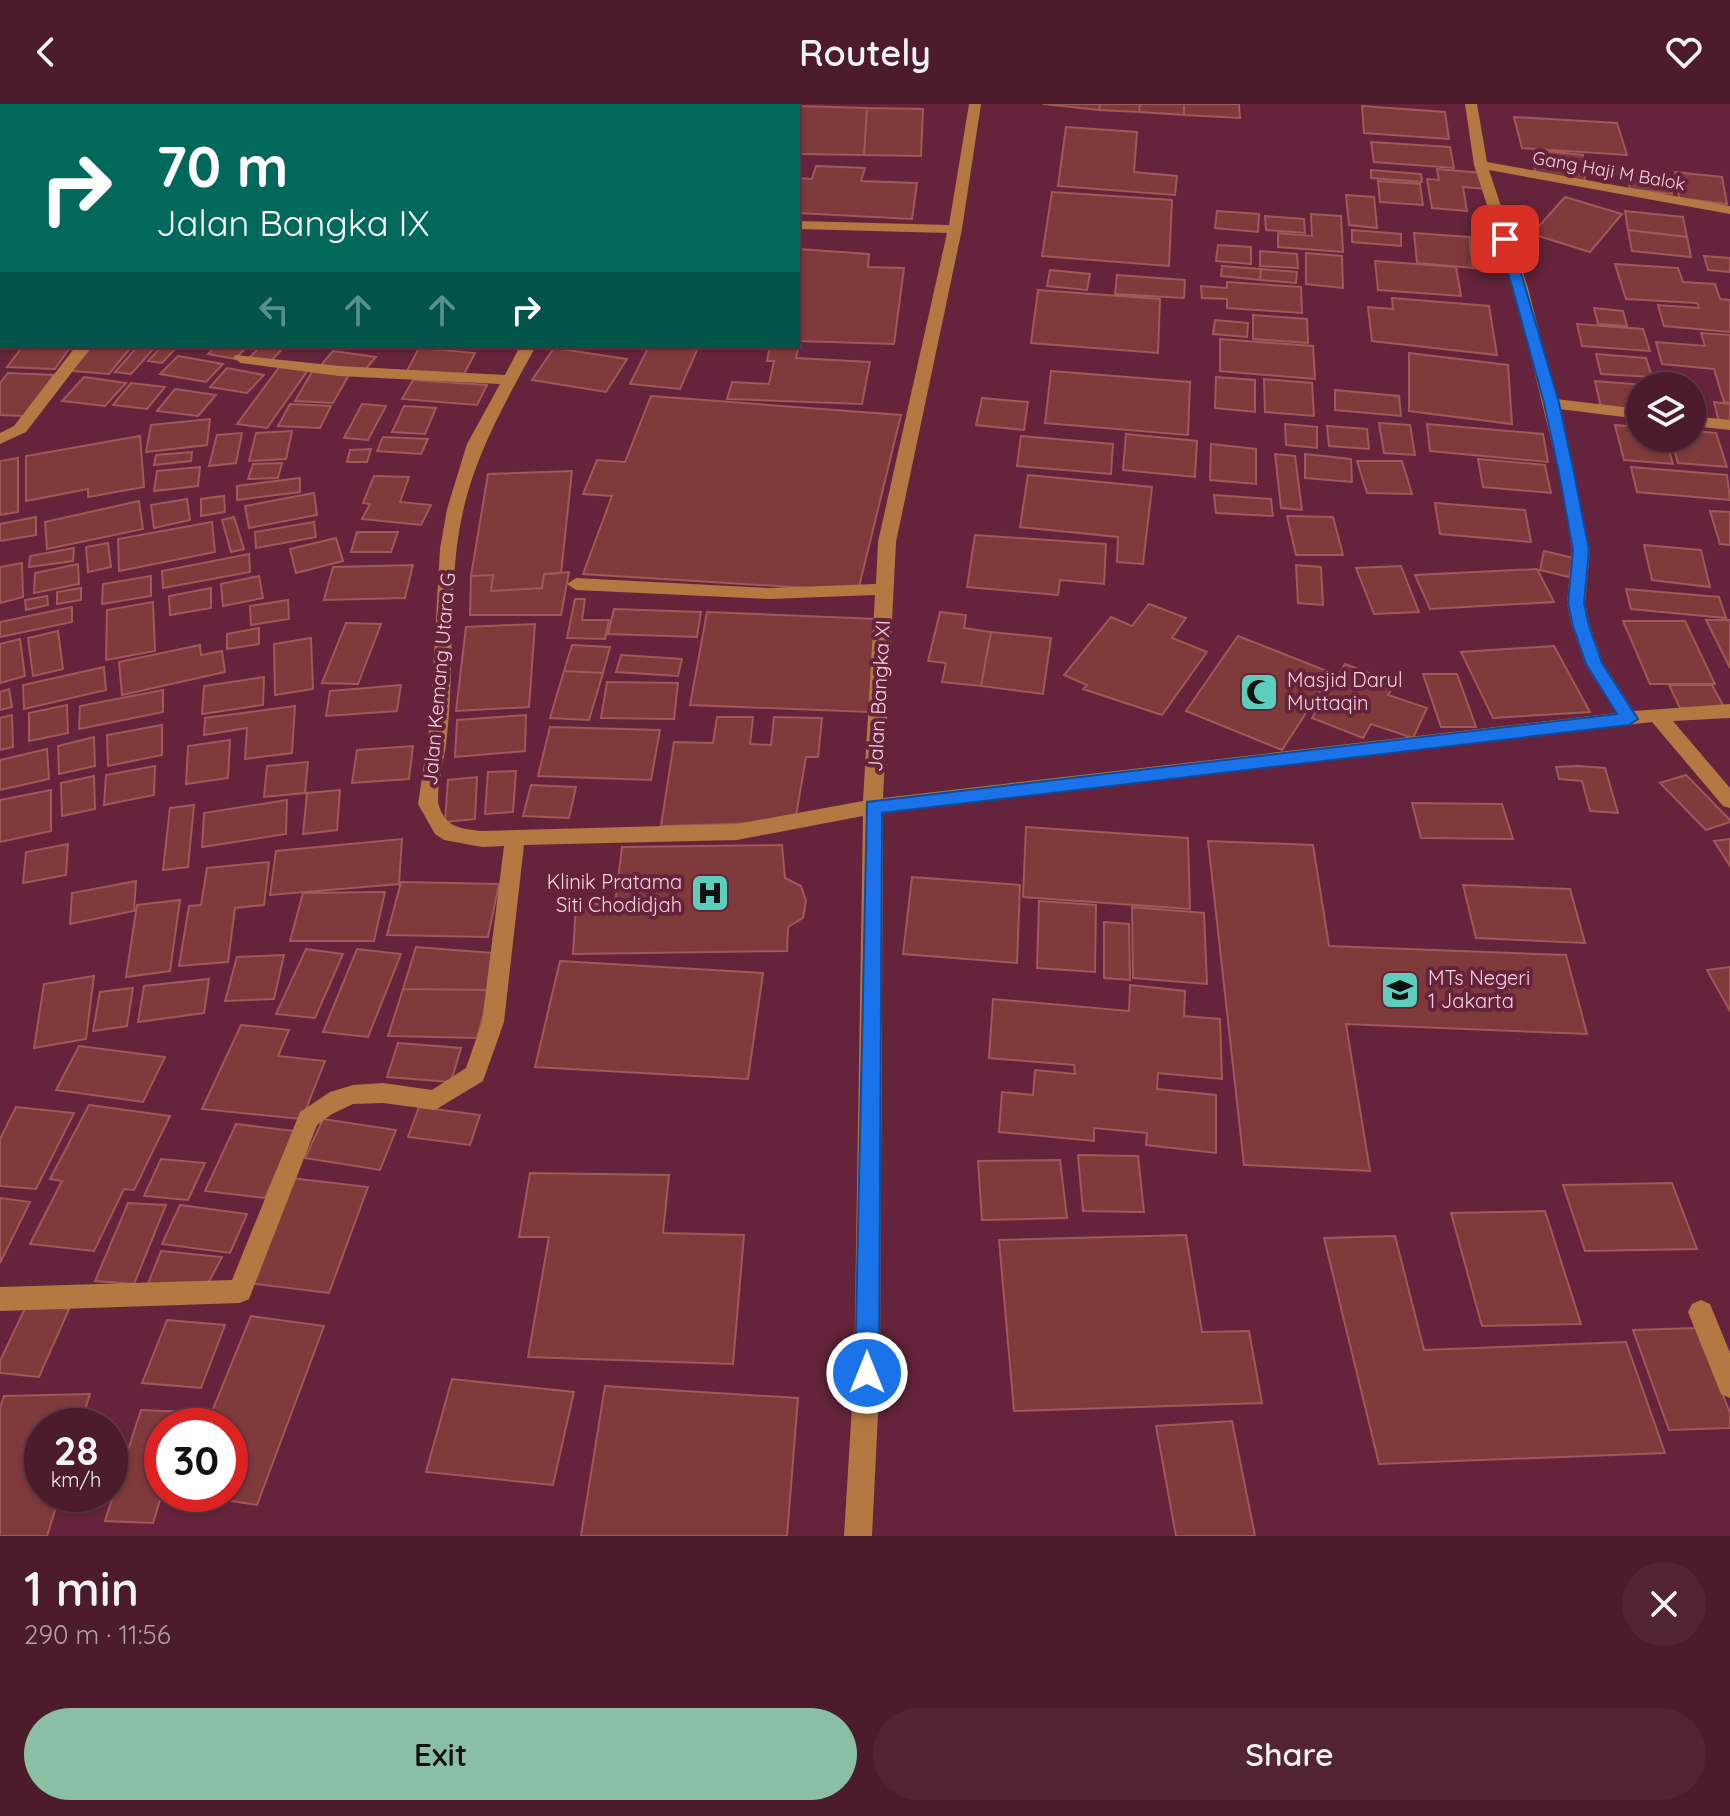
<!DOCTYPE html>
<html lang="en">
<head>
<meta charset="utf-8">
<style>
  body { margin:0; font-family:Quicksand,sans-serif; background:#532434; color:#f1f3f6; height:100vh; display:flex; flex-direction:column; font-size:30px; white-space:nowrap }
  * { box-sizing:border-box; margin:0 }
  p { font-size:26px; color:#b2a1a9 }
  .icon { flex:none; width:44px; height:44px; fill:none; stroke:currentColor; stroke-width:2; stroke-linecap:round; stroke-linejoin:round }
  .map { position:relative; height:1432px; overflow:hidden }
  .details { display:flex; flex-direction:column; background:#4c1b2c; flex:1 }
  .details>* { flex:none }
  .guide { position:absolute; left:0px; top:0px; width:800px; height:244px; box-shadow:0 2px 6px #0004,0 0 0 2px #633948; background:#00695c; color:#fff; overflow:hidden }
  .fabs { position:absolute; left:1626px; top:268px; display:grid; gap:16px }
  .fabs a { display:grid; place-items:center; width:80px; height:80px; border-radius:50%; background:#4c1b2c; box-shadow:0 2px 6px #0004,0 0 0 2px #633948; font-size:40px }
  .speed { position:absolute; left:24px; top:1304px; display:flex; gap:16px; font-size:40px; font-weight:700; text-align:center }
  .speed>* { display:grid; place-content:center; width:104px; height:104px; border-radius:50%; background:#4c1b2c; box-shadow:0 2px 6px #0004,0 0 0 2px #633948; line-height:1 }
  .speed small { font-size:20px; font-weight:400 }
  .speed .limit { border:12px solid #d22; background:#fff; color:#111 }
  .pin { position:absolute; display:grid; place-items:center; width:68px; height:68px; color:#fff; margin:-34px; border-radius:16px; box-shadow:0 4px 12px #0006 }
  .me { position:absolute; width:88px; margin:-44px; rotate:0deg; stroke-linejoin:round; filter:drop-shadow(0 0 6px #0008) }
  .turn { display:flex; align-items:center; gap:28px; height:168px; padding:0 24px; font-size:36px }
  .turn .icon { width:104px; height:104px; stroke-width:2.5 }
  .turn b { display:block; font-size:56px; line-height:68px }
  .lanes { display:flex; align-items:center; height:76px; padding:0 24px; background:#0003; justify-content:center; gap:40px; direction:ltr }
  .lanes .off { opacity:.35 }
  .round { display:grid; place-items:center; flex:none; width:84px; height:84px; border-radius:42px; background:#532434 }
  .summary { display:flex; align-items:center; justify-content:space-between; height:136px; padding:0 24px }
  h1 { font-size:48px; font-weight:600; line-height:60px }
  .action { display:flex; gap:16px; margin-top:auto; padding:16px 24px }
  .action a { flex:1; height:92px; border-radius:48px; background:#8abfa5; color:#111; font-size:32px; font-weight:600; line-height:92px; text-align:center }
  .action a+a { background:#532434; color:#f1f3f6 }
  header { display:flex; justify-content:space-between; align-items:center; height:104px; padding:0 24px; background:#4c1b2c; font-size:36px; font-weight:600 }
  .map>svg:first-child { display:block }
  .building { fill:#7f3a3b; stroke:#a15858; stroke-width:2 }
  .lines { fill:none; stroke-linecap:round; stroke-linejoin:round }
  .minor { fill:#b47843; fill-rule:evenodd }
  .route { fill:#1a73e8; stroke:#114b97; stroke-width:2 }
  .labels { text-anchor:middle; stroke-width:8; stroke-linejoin:round; paint-order:stroke }
  .far-street-label { font-size:18px; fill:#fbd1dc; stroke:#65243b }
  .street-label { font-size:20px; fill:#fbd1dc; stroke:#65243b }
  .poi-label { font-size:20px; fill:#fbd1dc; stroke:#65243b; text-anchor:start }
</style>
</head>
<body>
<header><svg class="icon" aria-label="back" viewBox="0 0 24 24"><path d="M15 5l-7 7 7 7"/></svg>Routely<svg class="icon" aria-label="heart" viewBox="0 0 24 24"><path d="M12 20l-8-8c-3-5 5-10 8-4 3-6 11-1 8 4z"/></svg></header>
<div class="map">
<svg width="1730" height="1432" viewBox="0 0 1730 1432">
  <rect width="100%" height="100%" fill="#65243b"/>
  <path class="building" d="M1043 0H1100L1099 6Z
    M1100 0H1140L1139 8 1099 6Z
    M1140 0H1184V11L1139 8Z
    M1184 0H1239L1240 14 1184 11Z
    M798 2 867 4 864 51 798 50Z
    M1362 2 1445 8 1449 35 1364 29Z
    M867 4 923 5 921 52 864 51Z
    M1514 13 1617 19 1627 51 1522 44Z
    M1066 23 1137 28 1134 68 1177 72 1175 91 1058 82Z
    M1371 38 1450 43 1454 64 1374 58Z
    M1534 46 1583 51 1585 79 1535 71Z
    M816 62 865 64 861 77 917 79 912 115 798 109V74L812 75Z
    M1437 65 1483 69 1486 85 1463 83 1467 107 1432 104 1427 75 1439 76Z
    M1371 66 1421 70 1422 78 1371 74Z
    M1627 67 1669 71 1672 90 1630 85Z
    M1675 68 1722 73 1727 100 1679 94Z
    M1378 77 1420 80 1423 101 1380 98Z
    M1052 88 1172 96 1169 162 1042 152Z
    M1346 91 1374 93 1377 124 1349 121Z
    M1565 93 1622 110 1590 148 1532 130Z
    M1217 107 1259 110 1258 128 1215 124Z
    M1625 107 1683 113 1687 133 1628 126Z
    M1311 110 1341 112 1343 148 1278 143V129L1312 132Z
    M1265 112 1304 115 1305 129 1266 126Z
    M1352 126 1401 130V142L1352 138Z
    M1628 126 1687 133 1691 153 1632 147Z
    M1414 129 1469 133 1473 164 1417 159Z
    M1469 133 1505 137 1510 167 1473 164Z
    M1218 141 1251 143V160L1216 157Z
    M798 145 869 150 868 163 904 164 894 240 798 237Z
    M1260 147 1297 150 1298 164 1260 162Z
    M1306 149 1342 152 1343 184 1306 180Z
    M1704 152 1730 154V168L1708 166Z
    M1375 157 1456 163 1461 192 1378 186Z
    M1615 160 1678 164 1683 178 1715 180 1720 195 1730 196V228L1664 222 1658 201 1699 204 1697 199 1626 195Z
    M1222 162 1261 165 1260 176 1221 172Z
    M1261 165 1297 168 1296 179 1260 176Z
    M1050 166 1090 170 1087 186 1047 182Z
    M1117 171 1185 176 1184 194 1115 190Z
    M1227 178 1301 183 1302 209 1227 204V195L1202 194 1201 182 1227 184Z
    M1038 186 1160 195 1158 249 1031 239Z
    M1392 194 1489 202 1497 251 1372 237 1368 203 1393 205Z
    M1594 204 1623 207 1627 222 1598 220Z
    M1253 211 1307 215 1308 239 1253 235Z
    M1215 216 1248 219 1247 233 1213 230Z
    M1577 220 1643 225 1650 247 1582 242Z
    M1701 229 1730 231V299L1724 298 1714 265 1662 260 1656 238 1705 242Z
    M1220 235 1313 242 1315 275 1220 267Z
    M798 239 799 240 796 254 870 258 862 300 727 295 732 278 769 280 774 257H767L770 242Z
    M23 242H71L55 265 7 263Z
    M92 242H132L109 270 71 267Z
    M138 242H156L131 270 115 268Z
    M162 242 176 244 162 259 148 257Z
    M216 242H248L235 255 208 250Z
    M261 242H285L271 257 250 253Z
    M649 242 698 244 680 285 630 280Z
    M419 244 475 249 463 272 407 267Z
    M554 244 627 255 606 288 532 276Z
    M333 247 376 253 364 267 321 261Z
    M1409 249 1508 261 1512 320 1409 307Z
    M1596 250 1646 254 1652 273 1601 270Z
    M178 252 223 260 206 278 160 270Z
    M280 262 308 266 267 324 237 320Z
    M227 264 264 271 247 289 210 283Z
    M313 266 350 269 333 299 295 297Z
    M1051 267 1190 278 1188 331 1045 319Z
    M8 269 54 271 24 312 0 311V279Z
    M84 273 126 279 105 302 62 297Z
    M1216 273 1255 276V308L1215 304Z
    M1264 275 1312 279 1314 312 1265 308Z
    M413 276 487 281 477 301 402 295Z
    M1595 277 1645 281 1640 282V307L1601 304Z
    M1650 278 1694 282 1703 312 1692 311V282H1651Z
    M131 279 165 283 147 305 113 301Z
    M175 285 216 291 198 312 157 307Z
    M1335 286 1399 292 1401 312 1335 306Z
    M651 292 901 311 858 487 583 470 612 392 583 390 597 356 625 358Z
    M982 294 1028 298 1024 326 976 321Z
    M1714 298 1730 300V319L1719 318Z
    M290 300 331 302 320 324 278 322Z
    M362 300 386 302 368 336 344 334Z
    M404 302 436 304 425 330 392 328Z
    M210 315 207 341 146 348 151 321Z
    M1379 319 1410 321 1415 351 1384 349Z
    M1285 320 1317 323V344L1286 341Z
    M1427 320 1543 330 1548 358 1430 347Z
    M1615 321 1640 323V334H1665L1673 360 1624 356Z
    M1327 322 1367 325 1369 345 1329 342Z
    M292 327 286 355 249 357 256 329Z
    M1692 327 1716 329 1727 363 1678 359 1671 334H1692Z
    M242 329 236 359 209 362 217 331Z
    M1126 330 1197 337 1195 373 1123 366Z
    M140 332 144 383 88 393V385L26 397V352Z
    M1021 332 1113 340 1111 370 1017 362Z
    M383 333 428 335 421 350 377 347Z
    M1211 340 1256 345V380L1210 376Z
    M371 345 367 358H347L350 346Z
    M192 348 191 357 154 361 156 351Z
    M1275 350 1295 352 1302 406 1281 404Z
    M1305 350 1351 355 1352 378 1305 374Z
    M18 354V408L0 411V357Z
    M1478 355 1545 361 1551 389 1483 383Z
    M1357 357H1402L1412 390 1367 389Z
    M282 359 278 374 248 375 253 360Z
    M200 363 198 382 154 387 157 367Z
    M1631 363 1727 371 1730 396 1637 388Z
    M572 367 561 469 544 470 542 484 491 487 493 471 471 472 488 370Z
    M1028 371 1152 383 1143 460 1117 458 1118 433 1020 423Z
    M374 372 409 373 400 398 431 401 421 421 362 415 370 400 363 399Z
    M300 374V388L237 396V382Z
    M314 389 317 411 249 424 245 402Z
    M1214 391 1271 395 1273 412 1216 409Z
    M224 392 225 408 201 412V395Z
    M187 395 190 416 154 424 151 401Z
    M139 397 143 425 47 445 45 418Z
    M1435 399 1525 406 1531 438 1440 430Z
    M1710 407 1730 408V441L1720 440Z
    M1287 412 1333 413 1343 451H1296Z
    M36 413V431L0 437V420Z
    M234 413 244 445 231 448 222 416Z
    M212 418 215 448 119 467 118 435Z
    M314 418 316 433 256 444 255 428Z
    M357 428H398L391 448H351Z
    M975 431 1106 440 1104 480 1060 476 1058 491 967 483Z
    M336 434 343 457 296 469 290 445Z
    M108 439 111 463 88 468 86 443Z
    M1644 441 1701 446 1710 483 1652 476Z
    M74 444 73 457 29 463 30 452Z
    M1544 447 1574 454 1569 473 1540 466Z
    M249 450 250 468 163 484 162 467Z
    M22 459 23 493 0 499V463Z
    M78 460 79 480 34 489 35 469Z
    M413 461 405 494 324 496 333 463Z
    M1296 461 1321 463 1323 501 1298 499Z
    M1401 462 1419 508 1374 510 1356 464Z
    M1537 465 1554 498 1430 505 1415 471Z
    M569 468 561 511H470L471 472 493 471 491 487 542 484 544 470Z
    M151 472V492L102 500 103 480Z
    M259 472 263 494 223 502 221 480Z
    M81 484V496L57 500V488Z
    M211 484V504L170 511 169 492Z
    M1626 485 1719 493 1726 514 1631 505Z
    M47 492 48 501 26 506 25 496Z
    M575 495H585L582 516H609L605 535 567 534Z
    M288 496 289 515 251 521 250 502Z
    M153 498 155 547 106 556 107 506Z
    M1149 500 1186 514 1172 534 1207 548 1162 611 1083 585 1087 581 1064 571 1111 513 1132 522Z
    M72 503V518L0 533V518Z
    M614 505 701 508 697 533 608 530Z
    M707 508 877 515 869 608 690 601Z
    M940 508 966 511 964 524 991 528 981 582 942 578 946 559 928 557Z
    M1706 516H1730V564Z
    M1623 517H1685L1715 580H1650Z
    M346 519 381 520 358 580 322 579Z
    M535 520 529 603 456 607 466 523Z
    M259 524V540L227 545V530Z
    M58 527 63 565 33 572 28 534Z
    M991 528 1051 534 1043 590 981 582Z
    M1238 532 1332 569 1282 646 1186 607Z
    M311 534 313 585 275 591 274 540Z
    M20 535 25 572 0 579V540Z
    M200 541 201 551 222 547 225 568 122 591 119 558Z
    M572 541 610 543 603 569 564 567Z
    M1554 542 1590 608 1493 614 1461 548Z
    M621 551 682 555 678 572 616 568Z
    M1345 560 1396 579 1388 591 1427 604 1413 634 1371 620 1363 634 1312 614Z
    M104 563 106 586 24 605 23 581Z
    M564 567 603 569 589 616 550 614Z
    M1423 570H1457L1476 623H1441Z
    M264 573 263 601 202 610 204 582Z
    M607 578 678 579 674 615 601 614Z
    M401 581 397 607 326 612 330 587Z
    M1669 581H1712L1724 603 1680 604Z
    M9 585 12 603 0 606V588Z
    M163 586V608L79 625 80 602Z
    M67 601 68 629 29 637V609Z
    M295 602 292 649 245 655 247 624 204 631 205 614Z
    M12 611 13 643 0 646V614Z
    M526 611 525 647 455 653 457 616Z
    M717 613H753L750 640 771 641 774 613 822 614 818 653H806L795 718 661 722 674 638 713 639Z
    M162 621V651L108 662 107 631Z
    M550 623 660 626 651 676 538 672Z
    M94 633 95 662 59 670 58 642Z
    M230 636 228 674 186 680 188 642Z
    M413 642 409 675 352 679 357 646Z
    M47 645 49 675 0 686V656Z
    M308 658 305 689 264 693 267 662Z
    M155 662 154 691 104 701 106 671Z
    M1578 662 1605 664 1618 709 1590 707 1582 677 1559 675 1556 663Z
    M516 667 513 708 485 710 488 668Z
    M1686 671 1730 716V718L1706 726 1660 679Z
    M94 672 95 705 62 712 61 679Z
    M477 673 475 715 445 718 448 676Z
    M531 681 576 683 569 714 523 712Z
    M51 686V727L0 738V696Z
    M340 686 337 726 303 730 307 689Z
    M287 696 286 730 202 743 204 709Z
    M1412 699 1502 700 1513 735 1421 734Z
    M194 701 188 763 163 766 170 704Z
    M1026 723 1188 734 1190 805 1023 793Z
    M402 735 399 780 270 791 276 747Z
    M1730 735V762L1714 737Z
    M1208 737 1313 741 1329 842 1566 851 1587 930 1346 920 1370 1067 1244 1061Z
    M68 740 66 771 23 779 26 748Z
    M782 741 785 774 801 782 806 797 803 814 788 823 787 847 573 850 576 800H615L622 743Z
    M269 758 264 801 235 804 228 858 179 862 189 802 201 801 207 764Z
    M912 773 1020 781 1017 859 903 850Z
    M136 777 134 807 70 820 72 789Z
    M401 778 499 780 488 833 387 831Z
    M1463 781 1570 785 1585 839 1476 834Z
    M385 788 374 837H290L303 789Z
    M180 796 170 867 126 873 137 801Z
    M1039 797 1096 801 1095 868 1037 864Z
    M1132 803 1204 809 1207 880 1133 874Z
    M1104 818 1129 820 1130 876 1104 874Z
    M416 843 492 849 490 886 403 885Z
    M306 845 343 850 315 914 276 910Z
    M357 845 401 850 368 933 323 928Z
    M284 851 274 895 225 897 237 853Z
    M560 857 763 869 748 975 535 963Z
    M1730 863V907L1707 866Z
    M94 872 86 935 34 944 44 880Z
    M209 875 204 909 138 918 144 882Z
    M1130 881 1185 887 1184 912 1220 915 1222 975 1158 969 1157 985 1216 991V1049L1146 1041 1147 1029 1094 1024V1037L999 1028 1002 988 1033 991 1035 966 1075 970 1074 961 989 954 993 895 1129 907Z
    M133 884 127 922 93 927 100 888Z
    M403 885 490 886 477 934 388 932Z
    M241 921 289 926 278 952 325 957 302 1015 202 1005Z
    M398 939 461 944 451 978 387 973Z
    M79 942 165 953 143 998 56 986Z
    M89 1001 170 1012 134 1086 124 1085 94 1147 30 1140 62 1077 50 1075Z
    M16 1003 74 1009 36 1085 0 1082V1035Z
    M419 1003 480 1011 470 1041 408 1033Z
    M323 1015 396 1026 380 1066 305 1054Z
    M236 1020 295 1027 265 1094 205 1087Z
    M1078 1051 1138 1052 1144 1108 1083 1107Z
    M161 1055 205 1059 188 1096 144 1092Z
    M1060 1056 1067 1114 982 1116 978 1057Z
    M530 1069 669 1071 663 1129 744 1131 733 1260 528 1253 549 1133H519Z
    M291 1074 368 1083 329 1189 248 1179Z
    M1672 1079 1697 1145 1585 1147 1563 1081Z
    M0 1094 30 1098 0 1159Z
    M128 1099 166 1101 134 1180 95 1177Z
    M180 1101 247 1110 230 1149 162 1140Z
    M1545 1107 1581 1220 1482 1222 1451 1109Z
    M1186 1131 1202 1228 1249 1227 1262 1299 1014 1307 999 1136Z
    M1395 1132 1424 1246 1626 1238 1665 1349 1379 1360 1324 1134Z
    M161 1147 222 1153 204 1187 147 1182Z
    M27 1200 69 1205 39 1273 0 1269V1257Z
    M251 1212 324 1222 257 1401 185 1390H230V1322H206Z
    M167 1216 225 1221 201 1284 142 1279Z
    M1697 1224 1730 1309V1324L1669 1326 1633 1226Z
    M452 1275 574 1288 553 1381 426 1368Z
    M605 1282 798 1294 787 1432H581Z
    M90 1290 80 1322H42V1390H60L47 1432H0V1304L4 1292Z
    M141 1306 188 1308 184 1322H162V1390L153 1419 105 1417Z
    M1232 1317 1255 1432H1176L1156 1322Z"/>
  <g class="lines">
    <path class="minor" d="M969 0H981L962 125 896 438 883 694 1616 609 1585 560 1572 522 1567 499 1572 446 1559 369 1514 184 1474 61 1465 0H1477L1487 58 1730 102V110L1489 66 1528 184 1556 295 1640 305V315L1559 305 1590 446 1585 499 1590 522 1603 559 1634 607 1730 600V614L1673 617 1730 684V704L1723 702 1652 618 883 709 880 1269 872 1432H844L854 1269 863 712 737 736 524 741 504 918 483 977 435 1006 383 999 353 1000 332 1010 317 1021 249 1195 240 1199 0 1207V1183L232 1176 300 1008 330 988 353 981 383 979 432 986 466 964 482 918 504 742 482 743 444 736 435 730 418 700 430 619 440 445 447 405 467 340 500 280 339 272 241 259 233 254 236 251 339 262 505 271 520 242H536C507 295 478 345 464 403 446 477 456 565 446 641 444 655 435 690 439 702 446 724 462 725 482 727L737 720 863 697 875 491 769 495 576 486 567 480 576 474 769 484 876 480 878 438 947 129 798 125V117L949 121Z
      M2 18V26L0 27V19Z
      M76 242H92L26 328 0 340V329L14 322Z
      M1692 312 1730 316V326L1692 322Z
      M1701 1196 1710 1200 1730 1249V1294L1721 1290 1688 1208 1692 1200Z"/>
  </g>
  <path class="route" d="M1505 131 1511 135 1559 299 1574 369 1589 446 1584 499 1589 522 1602 559 1638 615 1629 621 882 709 879 1269 875 1277 867 1280 859 1277 855 1269 867 698 1617 610 1586 560 1573 522 1568 499 1573 446 1559 369 1544 299 1499 135Z"/>
  <defs>
    <g id="mosque-square" transform="scale(2)"><rect x="-9" y="-9" width="18" height="18" rx="4" fill="#5ccebb" stroke="#65243b"/><path d="M3.5-4.9A6 6 0 1 0 3.5 4.9A5 5 0 1 1 3.5-4.9Z" fill="#111"/></g>
    <g id="hospital-square" transform="scale(2)"><rect x="-9" y="-9" width="18" height="18" rx="4" fill="#5ccebb" stroke="#65243b"/><path d="M-5-5h3v3.5h4V-5h3V5h-3V1.5h-4V5h-3Z" fill="#111"/></g>
    <g id="school-square" transform="scale(2)"><rect x="-9" y="-9" width="18" height="18" rx="4" fill="#5ccebb" stroke="#65243b"/><path d="M0-5L7-2L0 1L-7-2ZM-4 1L0 2.5L4 1V4Q0 6-4 4Z" fill="#111"/></g>
  </defs>
  <g fill-rule="evenodd">
    <use href="#mosque-square" x="1259" y="588"/>
    <use href="#hospital-square" x="710" y="789"/>
    <use href="#school-square" x="1400" y="886"/>
  </g>
  <g class="labels">
    <g class="far-street-label">
      <text transform="translate(1609 67) rotate(10)" y="6">Gang Haji M Balok</text>
    </g>
    <g class="street-label">
      <text transform="translate(439 575) rotate(-85)" y="7">Jalan Kemang Utara G</text>
      <text transform="translate(879 592) rotate(-87)" y="7">Jalan Bangka XI</text>
    </g>
    <g class="poi-label">
      <text x="1287" y="583">Masjid Darul<tspan x="1287" dy="23">Muttaqin</tspan></text>
      <text x="682" y="785" text-anchor="end">Klinik Pratama<tspan x="682" dy="23">Siti Chodidjah</tspan></text>
      <text x="1428" y="881">MTs Negeri<tspan x="1428" dy="23">1 Jakarta</tspan></text>
    </g>
  </g>
</svg>
<div class="fabs">
<a><svg class="icon" aria-label="layers" viewBox="0 0 24 24"><path d="M12 4l9 5-9 5-9-5zM3 14l9 5 9-5"/></svg></a>
</div>
<div class="speed"><div>28<small>km/h</small></div><div class="limit">30</div></div>
<div class="pin" style="left:1505px;top:135px;background:#d93025"><svg class="icon" aria-label="arrive" viewBox="0 0 24 24"><path d="M6 21V4h12l-3 4 3 4H6"/></svg></div>
<svg class="me" style="left:867px;top:1269px" viewBox="-20 -20 40 40"><circle r="17" fill="#1a73e8" stroke="#fff" stroke-width="3"/><path d="M0-11L8 9 0 5-8 9z" fill="#fff"/></svg>
<div class="guide">
<div class="turn"><svg class="icon" aria-label="right" viewBox="0 0 24 24"><path d="M7 20v-9h11M14 6l5 5-5 5"/></svg><div><b>70 m</b>Jalan Bangka IX</div></div>
<div class="lanes"><svg class="icon off" aria-label="left" viewBox="0 0 24 24"><path d="M17 20v-9H6M10 6l-5 5 5 5"/></svg><svg class="icon off" aria-label="ahead" viewBox="0 0 24 24"><path d="M12 20V5M6 11l6-6 6 6"/></svg><svg class="icon off" aria-label="ahead" viewBox="0 0 24 24"><path d="M12 20V5M6 11l6-6 6 6"/></svg><svg class="icon" aria-label="right" viewBox="0 0 24 24"><path d="M7 20v-9h11M14 6l5 5-5 5"/></svg></div>
</div>
</div>
<section class="details">
<div class="summary"><div><h1>1 min</h1><p>290 m · 11:56</p></div><a class="round"><svg class="icon" aria-label="close" viewBox="0 0 24 24"><path d="M6 6l12 12M18 6L6 18"/></svg></a></div>
<div class="action"><a>Exit</a><a>Share</a></div>
</section>
</body>
</html>
